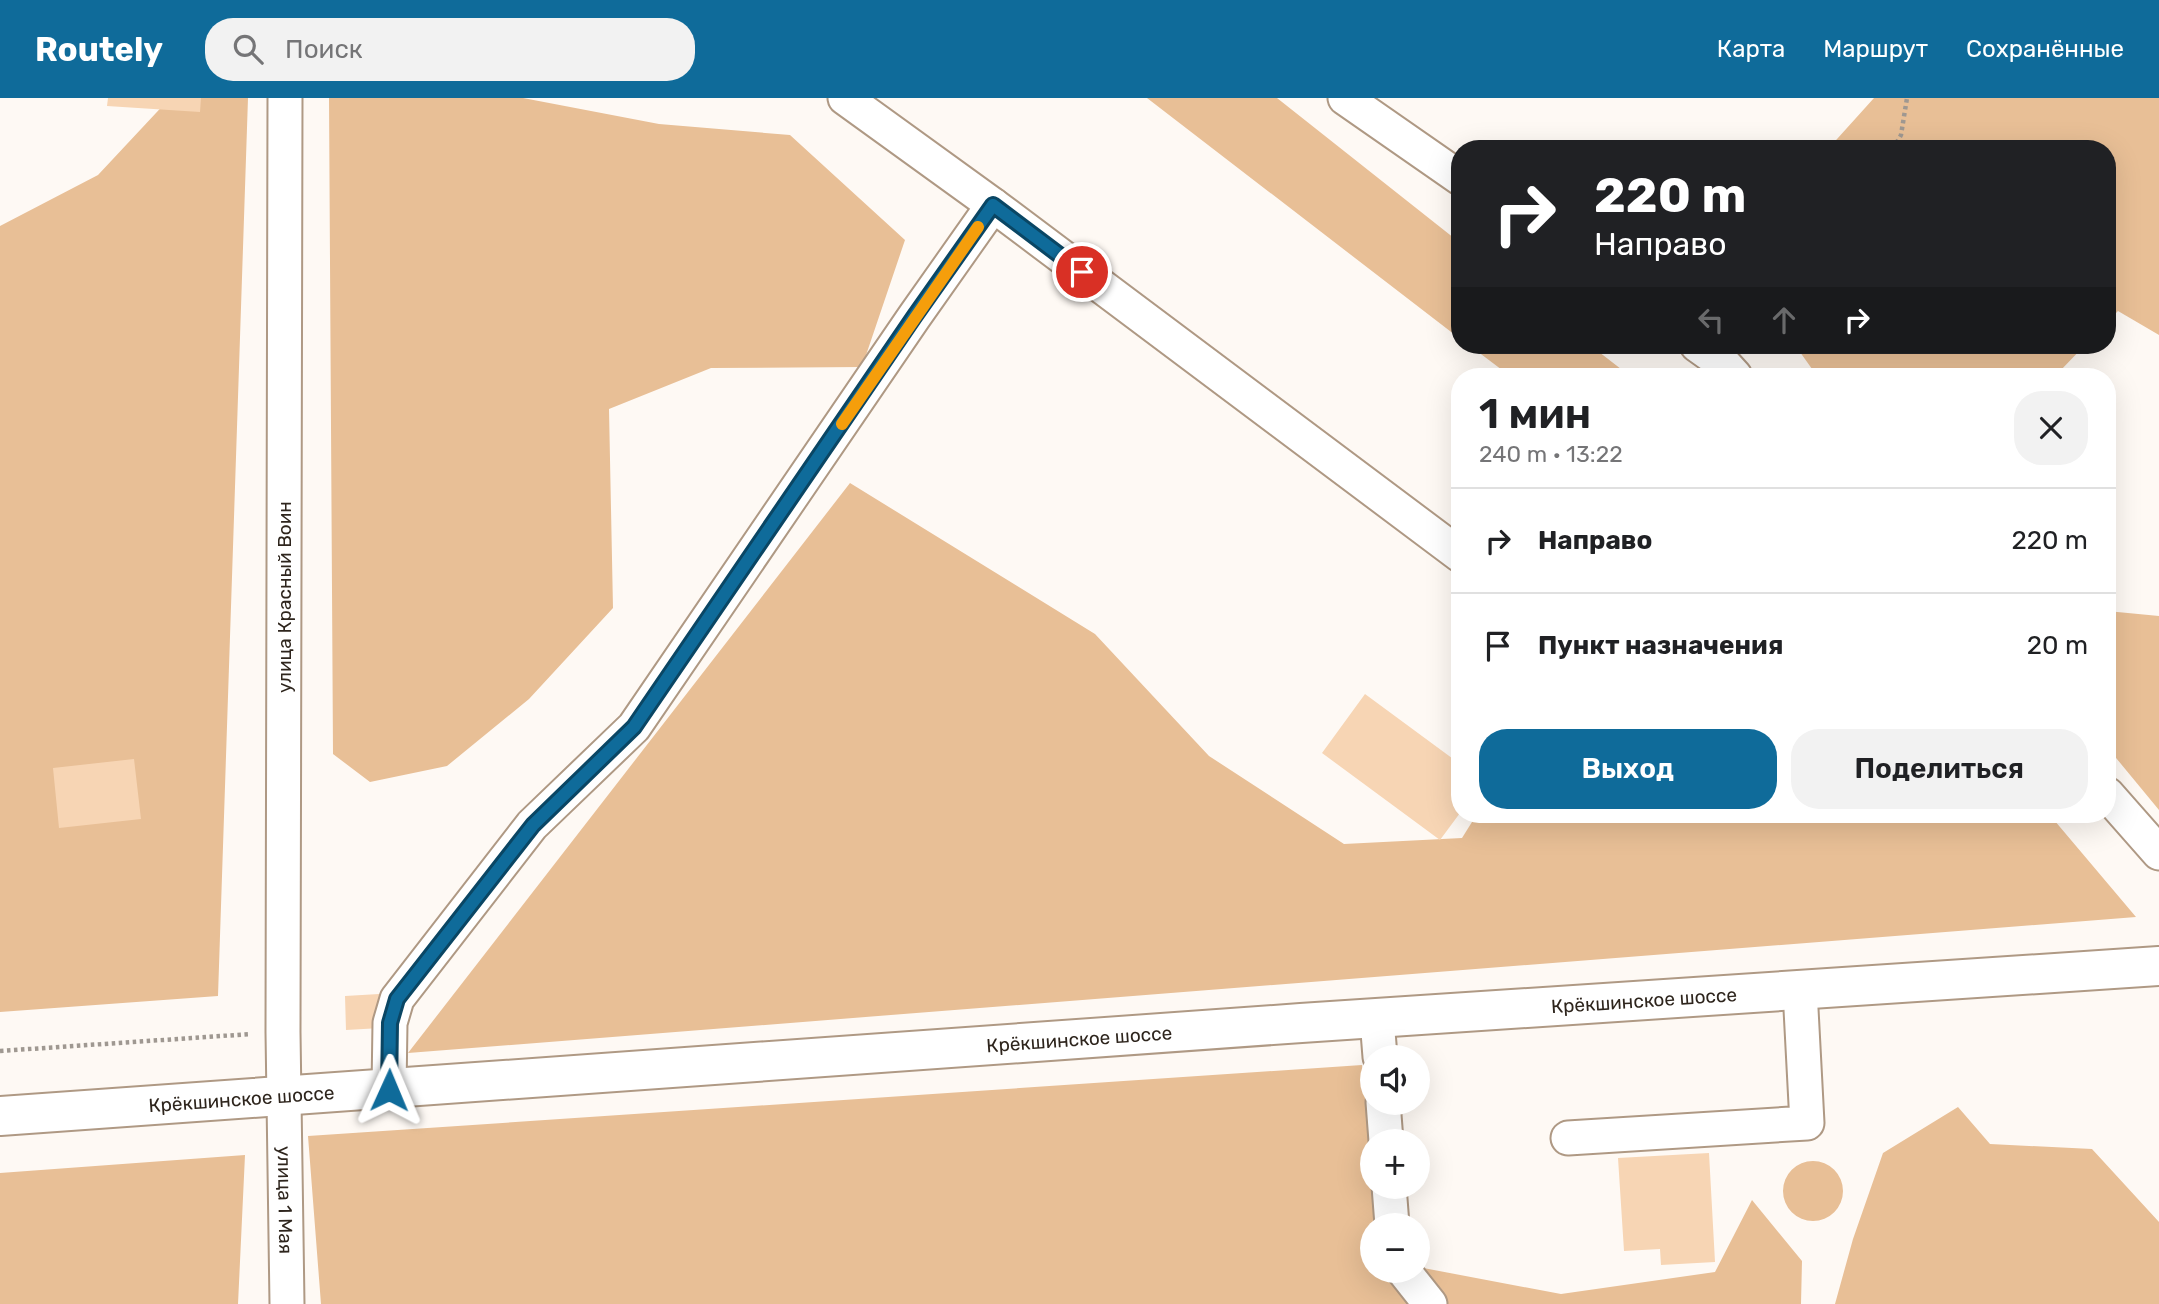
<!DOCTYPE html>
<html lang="ru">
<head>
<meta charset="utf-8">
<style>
  body { margin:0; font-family:Rubik,sans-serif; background:#f2f2f2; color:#202124; height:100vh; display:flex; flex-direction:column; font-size:26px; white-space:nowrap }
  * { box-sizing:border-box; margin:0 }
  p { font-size:23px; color:#757577 }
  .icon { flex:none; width:38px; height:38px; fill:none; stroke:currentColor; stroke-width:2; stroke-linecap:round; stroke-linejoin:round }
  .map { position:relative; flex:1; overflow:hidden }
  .sheet { position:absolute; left:1451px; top:270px; width:665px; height:455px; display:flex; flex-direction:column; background:#fff; border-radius:28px; box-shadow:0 7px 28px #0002 }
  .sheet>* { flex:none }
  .top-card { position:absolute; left:1451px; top:42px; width:665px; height:214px; border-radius:28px; box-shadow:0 7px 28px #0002; background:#202124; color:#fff; overflow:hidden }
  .fabs { position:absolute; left:1360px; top:947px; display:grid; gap:14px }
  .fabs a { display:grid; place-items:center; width:70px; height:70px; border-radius:50%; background:#fff; box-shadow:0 7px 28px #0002; font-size:35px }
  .pin { position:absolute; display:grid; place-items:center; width:60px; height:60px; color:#fff; margin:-30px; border:4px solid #fff; border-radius:50%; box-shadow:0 2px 7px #0007 }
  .me { position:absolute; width:77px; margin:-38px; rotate:1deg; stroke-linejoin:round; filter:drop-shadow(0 0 5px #0008) }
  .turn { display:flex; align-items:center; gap:24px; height:147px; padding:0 28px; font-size:32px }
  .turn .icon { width:91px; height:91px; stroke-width:2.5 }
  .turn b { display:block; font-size:49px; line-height:60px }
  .lanes { display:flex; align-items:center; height:66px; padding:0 28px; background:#0003; justify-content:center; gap:35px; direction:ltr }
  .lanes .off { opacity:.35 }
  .round { display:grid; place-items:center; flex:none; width:74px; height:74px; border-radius:28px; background:#f2f2f2 }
  .summary { display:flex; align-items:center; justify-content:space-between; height:119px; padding:0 28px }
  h1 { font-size:42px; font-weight:600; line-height:52px }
  .button { display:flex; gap:14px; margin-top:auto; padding:14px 28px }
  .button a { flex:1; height:80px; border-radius:28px; background:#0f6b9a; color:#fff; font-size:28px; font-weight:600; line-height:80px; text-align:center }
  .button a+a { background:#f2f2f2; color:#202124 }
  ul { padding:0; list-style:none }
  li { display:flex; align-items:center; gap:21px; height:105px; padding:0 28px; border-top:2px solid #e0e0e0 }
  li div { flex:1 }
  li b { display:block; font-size:26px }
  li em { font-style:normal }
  header { display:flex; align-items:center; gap:42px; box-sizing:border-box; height:98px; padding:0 35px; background:#0f6b9a; color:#fff }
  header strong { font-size:33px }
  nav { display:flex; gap:38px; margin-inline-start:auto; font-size:24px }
  .search { width:490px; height:63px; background:#f2f2f2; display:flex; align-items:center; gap:18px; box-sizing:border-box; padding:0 24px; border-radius:28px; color:#757577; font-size:26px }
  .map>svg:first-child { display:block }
  .green { fill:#e8bf96 }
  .building { fill:#f7d5b4 }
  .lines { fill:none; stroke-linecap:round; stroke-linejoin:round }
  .minor-casing { stroke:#af9984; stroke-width:37 }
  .major-casing { stroke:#af9984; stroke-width:42 }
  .path { stroke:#9f9891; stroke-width:4.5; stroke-dasharray:3.5 3.5; stroke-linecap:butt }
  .minor { stroke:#fff; stroke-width:33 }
  .major { stroke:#fff; stroke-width:38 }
  .route-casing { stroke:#0a4664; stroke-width:18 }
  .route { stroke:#0f6b9a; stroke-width:12 }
  .slow { stroke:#f59e0b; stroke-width:12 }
  .labels { text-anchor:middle; stroke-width:5; stroke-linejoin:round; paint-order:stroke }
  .street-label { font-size:19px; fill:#2e251d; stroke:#fff }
</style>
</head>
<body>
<header>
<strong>Routely</strong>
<div class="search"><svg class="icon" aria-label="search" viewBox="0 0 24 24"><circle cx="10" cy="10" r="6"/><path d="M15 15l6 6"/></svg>Поиск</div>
<nav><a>Карта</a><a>Маршрут</a><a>Сохранённые</a></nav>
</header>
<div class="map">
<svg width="2159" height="1206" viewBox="0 0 2159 1206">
  <rect width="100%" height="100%" fill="#fef9f4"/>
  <path class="green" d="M170 0H248L218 898 0 914V128L98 77Z
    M329 0H523L659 26 790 37 905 142 862 269 711 270 609 311 613 510 529 601 447 668 370 684 333 656Z
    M1147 0H1277L1459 144V240Z
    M1874 0H2159V237L2118 213 2107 224V51H1828Z
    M1469 247H1590L1630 278H1510Z
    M1795 247H2085L2060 273V278H1817Z
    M850 385 1095 536 1209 658 1344 746 1462 740 1477 716H2049L2136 819 408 955Z
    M2107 513 2159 518V712L2107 649Z
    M1362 967 1375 1043H1372V1088L1383 1089 1389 1127H1372V1172H1418V1169L1561 1196 1715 1174 1752 1102 1802 1163 1801 1206H321L308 1038Z
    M1958 1009 1990 1046 2092 1051 2159 1124V1206H1835L1853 1141 1883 1055Z
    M245 1057 238 1206H0V1075Z
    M1783 1093a30 30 0 1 1 60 0a30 30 0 1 1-60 0Z"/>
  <path class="building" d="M108 0H201L200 14 107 8Z
    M1365 596 1460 666V715L1440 742 1322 655Z
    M134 661 141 721 59 730 53 670Z
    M379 896 381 930 346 932 345 898Z
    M1709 1055 1715 1164 1661 1167 1660 1151 1624 1153 1618 1060Z"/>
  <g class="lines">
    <g class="minor-casing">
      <g id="minor">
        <path id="s1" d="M285 0 283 934 287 1206"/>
        <path d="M845 0 993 107 1460 457"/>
        <path d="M1345 0 1460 80"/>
        <path d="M1697 247 1725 267 1735 278"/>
        <path d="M2107 696 2159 755"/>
        <path d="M1377 921 1380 959"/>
        <path d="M389 991 390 925 397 901 532 727 634 629 914 219 993 107"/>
        <path d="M1383 1004 1386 1043"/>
        <path d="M1568 1040 1807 1025 1800 892"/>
        <path d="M1389 1088 1392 1127"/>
        <path d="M1403 1172 1430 1206"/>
      </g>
    </g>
    <g class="major-casing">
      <g id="major">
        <path id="s2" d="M0 1018 1301 925 2159 868"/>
      </g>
    </g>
    <path class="path" d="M1893 51 1901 37 1907 0
      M0 953 251 936"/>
    <use href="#minor" class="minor"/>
    <use href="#major" class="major"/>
  </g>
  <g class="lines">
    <g class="route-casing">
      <path id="route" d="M389 992 390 925 397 901 533 727 634 629 914 219 993 107 1082 174"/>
    </g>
    <use href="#route" class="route"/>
    <path class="slow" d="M842 326 978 129"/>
  </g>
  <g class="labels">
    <g class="street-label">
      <text transform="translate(284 499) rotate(-90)" y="7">улица Красный Воин</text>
      <text dy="7" stroke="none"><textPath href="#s2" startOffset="1648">Крёкшинское шоссе</textPath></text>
      <text dy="7" stroke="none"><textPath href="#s2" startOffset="1082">Крёкшинское шоссе</textPath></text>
      <text dy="7" stroke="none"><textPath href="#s2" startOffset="242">Крёкшинское шоссе</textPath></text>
      <text dy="7" stroke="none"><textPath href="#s1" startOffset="1102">улица 1 Мая</textPath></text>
    </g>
  </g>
</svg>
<div class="fabs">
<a><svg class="icon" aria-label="sound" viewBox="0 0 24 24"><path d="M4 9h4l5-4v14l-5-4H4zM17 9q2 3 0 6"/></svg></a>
<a>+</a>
<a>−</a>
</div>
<div class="pin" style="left:1082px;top:174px;background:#d93025"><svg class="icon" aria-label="arrive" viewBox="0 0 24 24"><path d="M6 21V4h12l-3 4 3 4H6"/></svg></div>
<svg class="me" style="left:389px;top:992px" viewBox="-20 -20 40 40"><path d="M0-17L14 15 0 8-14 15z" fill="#0f6b9a" stroke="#fff" stroke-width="4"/></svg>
<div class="top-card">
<div class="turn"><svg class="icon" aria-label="right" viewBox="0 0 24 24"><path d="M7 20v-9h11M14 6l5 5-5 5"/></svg><div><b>220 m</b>Направо</div></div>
<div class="lanes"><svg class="icon off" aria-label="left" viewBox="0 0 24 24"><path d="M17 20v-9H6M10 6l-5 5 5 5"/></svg><svg class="icon off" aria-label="ahead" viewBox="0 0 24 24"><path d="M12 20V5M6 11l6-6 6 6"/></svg><svg class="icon" aria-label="right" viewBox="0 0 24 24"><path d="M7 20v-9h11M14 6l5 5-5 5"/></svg></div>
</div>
<section class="sheet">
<div class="summary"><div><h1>1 мин</h1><p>240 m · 13:22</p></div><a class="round"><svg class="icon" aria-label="close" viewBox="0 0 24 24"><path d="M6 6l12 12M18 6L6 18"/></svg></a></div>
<ul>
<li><svg class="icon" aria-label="right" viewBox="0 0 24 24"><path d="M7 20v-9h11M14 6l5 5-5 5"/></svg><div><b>Направо</b></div><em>220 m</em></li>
<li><svg class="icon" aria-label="arrive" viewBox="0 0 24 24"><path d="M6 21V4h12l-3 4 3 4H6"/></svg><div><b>Пункт назначения</b></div><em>20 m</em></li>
</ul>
<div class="button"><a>Выход</a><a>Поделиться</a></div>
</section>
</div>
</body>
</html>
